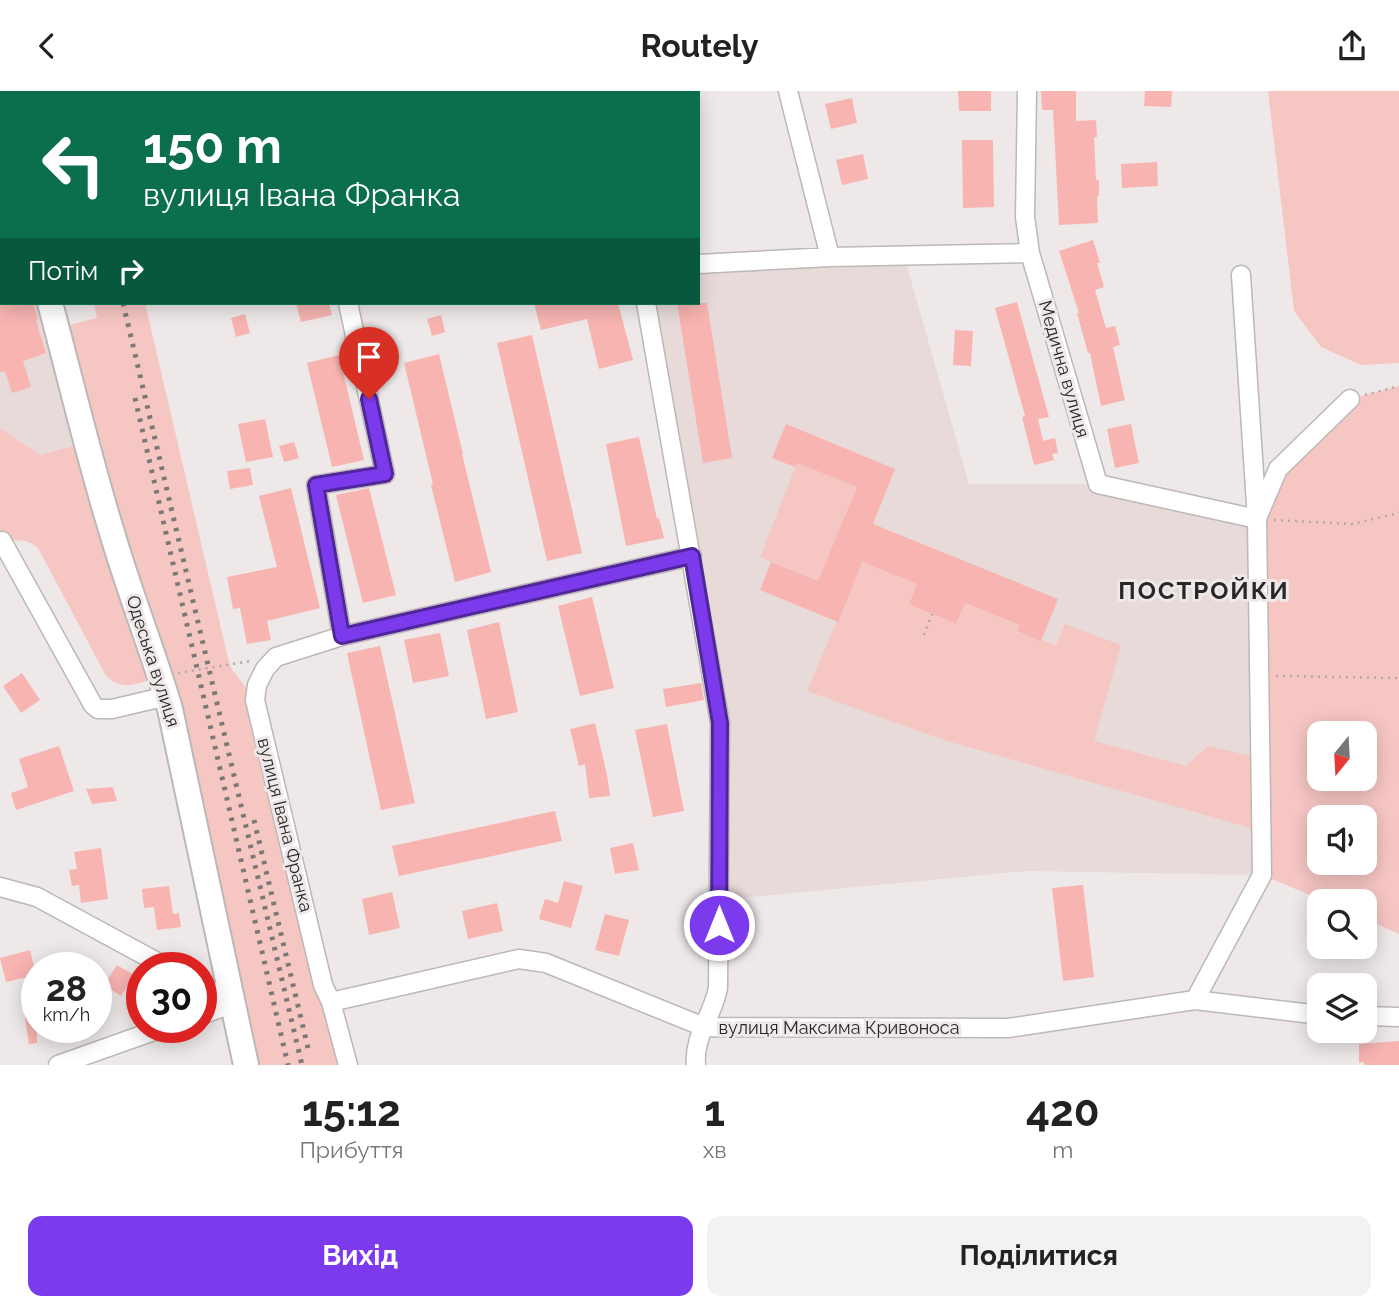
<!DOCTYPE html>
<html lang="uk">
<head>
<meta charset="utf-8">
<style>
  body { margin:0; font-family:Raleway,sans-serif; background:#f2f2f2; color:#222; height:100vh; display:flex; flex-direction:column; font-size:26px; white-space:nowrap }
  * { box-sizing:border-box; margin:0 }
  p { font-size:23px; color:#767676 }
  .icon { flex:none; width:38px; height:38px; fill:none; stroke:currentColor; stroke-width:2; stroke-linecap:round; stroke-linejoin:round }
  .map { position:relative; height:974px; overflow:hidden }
  .panel { display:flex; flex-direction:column; background:#fff; flex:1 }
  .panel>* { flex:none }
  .guide { position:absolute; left:0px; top:0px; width:700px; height:214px; box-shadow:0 4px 18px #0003; background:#0b6e4f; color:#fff; overflow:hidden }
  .needle { width:46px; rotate:198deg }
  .fabs { position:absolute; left:1307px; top:630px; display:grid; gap:14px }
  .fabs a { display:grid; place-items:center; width:70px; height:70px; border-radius:14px; background:#fff; box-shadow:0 4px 18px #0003; font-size:35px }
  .speed { position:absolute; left:21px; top:861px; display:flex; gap:14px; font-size:35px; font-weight:700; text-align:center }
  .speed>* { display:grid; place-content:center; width:91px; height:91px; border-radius:50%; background:#fff; box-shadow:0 4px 18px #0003; line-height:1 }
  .speed small { font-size:18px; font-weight:400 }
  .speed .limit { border:10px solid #d22; background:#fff; color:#111 }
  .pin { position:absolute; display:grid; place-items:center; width:60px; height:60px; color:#fff; margin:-72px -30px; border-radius:50% 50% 50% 0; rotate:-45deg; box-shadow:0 0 7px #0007 }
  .pin .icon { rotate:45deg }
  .me { position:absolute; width:77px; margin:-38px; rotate:0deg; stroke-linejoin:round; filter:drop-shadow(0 0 5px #0008) }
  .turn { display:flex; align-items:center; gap:24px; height:147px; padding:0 28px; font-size:32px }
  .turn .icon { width:91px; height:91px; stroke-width:2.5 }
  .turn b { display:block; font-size:49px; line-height:60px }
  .then { display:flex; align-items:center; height:66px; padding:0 28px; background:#0003; gap:14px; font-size:26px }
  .eta { display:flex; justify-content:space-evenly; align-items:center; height:119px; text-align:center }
  .eta b { font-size:42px; font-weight:700; line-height:49px }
  .primary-button { display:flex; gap:14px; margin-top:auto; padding:14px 28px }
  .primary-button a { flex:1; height:80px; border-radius:14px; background:#7c3aed; color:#fff; font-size:28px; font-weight:700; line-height:80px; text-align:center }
  .primary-button a+a { background:#f2f2f2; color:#222 }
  header { display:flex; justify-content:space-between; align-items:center; height:91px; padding:0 28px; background:#fff; font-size:32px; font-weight:700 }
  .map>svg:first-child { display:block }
  .built { fill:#e7dad9 }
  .green { fill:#f6c6c3; fill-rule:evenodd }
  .building { fill:#f7b4b1 }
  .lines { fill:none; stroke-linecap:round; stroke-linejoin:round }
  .street-casing { stroke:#bcb8b7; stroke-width:21 }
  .secondary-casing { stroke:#bcb8b7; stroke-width:28 }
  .path { stroke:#aeaaa9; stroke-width:2.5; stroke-dasharray:2 5; stroke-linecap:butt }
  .street { stroke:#fff; stroke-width:18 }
  .secondary { stroke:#fff; stroke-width:24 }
  .rail { stroke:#7b7878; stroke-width:5; stroke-dasharray:3.5 7; stroke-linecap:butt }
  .route-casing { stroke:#51269a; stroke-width:18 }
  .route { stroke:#7c3aed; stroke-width:12 }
  .labels { text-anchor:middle; stroke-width:6; stroke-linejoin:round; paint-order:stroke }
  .street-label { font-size:18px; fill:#292727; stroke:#eee9e8 }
  .district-label { font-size:24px; font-weight:bold; letter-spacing:2px; fill:#292727; stroke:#eee9e8 }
</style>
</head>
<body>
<header><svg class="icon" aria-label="back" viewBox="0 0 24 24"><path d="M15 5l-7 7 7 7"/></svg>Routely<svg class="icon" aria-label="share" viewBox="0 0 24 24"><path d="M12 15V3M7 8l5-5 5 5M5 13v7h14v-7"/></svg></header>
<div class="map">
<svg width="1399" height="974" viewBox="0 0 1399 974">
  <rect width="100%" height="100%" fill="#eee9e8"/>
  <path class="built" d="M0 24 2 31V212H50L87 351 40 364 0 337Z
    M904 165 969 393H1098L1257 428 1262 784 1027 780 719 809 720 632 646 212H698V174Z"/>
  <path class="green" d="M0 0H96V2H2L1 118 0 113Z
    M1268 0H1399V272L1361 274 1321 256 1294 220Z
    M94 212H145L227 563 231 577 255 609 348 974H246L160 586C139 591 122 603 105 583L38 457C27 447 16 449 2 450L0 454V337L40 364 86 351 57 237 97 227Z
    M1399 295V843L1365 828V810H1324L1262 784 1261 740 944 649 807 600 862 471 917 493 909 513 956 533 965 512 1020 534 1017 541 1056 554 1065 533 1121 554 1094 650 1186 675 1208 655 1260 667 1257 428 1278 378 1350 308ZM1320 642H1365V688H1320ZM1320 726H1365V772H1320Z
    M797 372 857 396 818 490 760 466Z"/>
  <path class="building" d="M958 0H991V20H959Z
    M1041 0H1076V30L1096 29 1097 46H1094L1096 89H1099V105L1097 106 1098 132 1059 134 1053 19H1042Z
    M1145 0H1172L1171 16 1144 15Z
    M852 7 857 32 831 38 825 13Z
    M962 49H993L994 116 963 117Z
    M863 63 868 88 842 94 836 69Z
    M1157 71 1158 95 1122 97 1121 73Z
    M1093 149 1100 172H1097L1104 196 1095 199 1106 237 1115 235 1120 254 1113 256 1125 309 1101 315 1090 262H1088L1077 222H1079L1059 160Z
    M1017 211 1049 326 1038 328 1043 350 1055 347 1058 362 1052 363 1054 369 1034 374 1022 326 1025 325 995 217Z
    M0 212H33L38 229 36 230 46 262 23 270 31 296 12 302 5 280 0 281Z
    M296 212H329L332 224 301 231Z
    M534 212H618L633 269 599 278 587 228 541 239Z
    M677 212H707L732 367 703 372Z
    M245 223 250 242 236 246 231 227Z
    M441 224 445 241 432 245 427 228Z
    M955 239 973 240 971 275 953 274Z
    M532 244 582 462 547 470 497 252Z
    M439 263 463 363H462L491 481 455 491 431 394 433 393 404 272Z
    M339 264 364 369 332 376 307 272Z
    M265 328 273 366 246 371 238 333Z
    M786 333 895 378 873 433 1058 508 1041 550 1017 540 1020 534 965 512 956 533 909 513 917 493 862 471 838 531 760 499 771 471 818 490 857 396 797 372 795 376 772 367Z
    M1131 333 1139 372 1115 377 1107 338Z
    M639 346 657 428 659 427 664 447 626 455 606 353Z
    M294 351 299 367 284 371 279 355Z
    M250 377 253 394 230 398 227 380Z
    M291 397 320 517 267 530 271 549 247 553 240 517 233 518 227 486 277 476 259 405Z
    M369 397 396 504 363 512 336 404Z
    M592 506 614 597 580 605 558 515Z
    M499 531 518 621 486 628 467 539Z
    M440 542 449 585 413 592 404 549Z
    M380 555 415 712 381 719 347 562Z
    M22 582 40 609 21 622 3 595Z
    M701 592 704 609 666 616 663 598Z
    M595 632 607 684 610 705 589 707 585 673 579 675 570 638Z
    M667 633 684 720 653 726 635 639Z
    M59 655 74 700 16 719 11 702 28 696 19 668Z
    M113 696 117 710 92 713 86 698Z
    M555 720 562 750 399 785 392 755Z
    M633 752 639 779 615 783 610 757Z
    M101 757 108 808 81 812 79 794 72 795 69 779 77 778 74 761Z
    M564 790 583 795 571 837 539 828 545 808 558 812Z
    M1083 794 1094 886 1063 890 1052 797Z
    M169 795 173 823 179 822 181 836 157 839 154 816 144 817 142 798Z
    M392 801 400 837 369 844 362 808Z
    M497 812 503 840 468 848 462 820Z
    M605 823 629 829 619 865 595 859Z
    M30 859 36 884 6 891 0 867Z
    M117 874 134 884 121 905 104 894Z
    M37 912V952L29 953 23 914Z
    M1399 950V974H1364V971L1359 972V953Z"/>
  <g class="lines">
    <g class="street-casing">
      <path id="street" d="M436 0 437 2
        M596 0V2
        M788 0 830 166
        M1027 0 1025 126 1030 162 1098 393 1257 428
        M698 173 830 166 1030 162
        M646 212 720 632 718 897C713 924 693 946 696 974
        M1258 425 1278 378 1350 308
        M2 450 93 614 98 618H112L167 605
        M342 545 316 394 385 383 348 212
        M0 796 37 806 168 877
        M201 895 234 912
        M1195 909 1262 784 1257 428 1241 184
        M331 911 519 868 546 872 704 936 1008 937 1195 909 1320 924
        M201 924 234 912
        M1365 925 1399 926
        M58 974 165 936
        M348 974 331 911 323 894 255 609 257 594 265 578 276 566 342 545 692 465"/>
    </g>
    <g class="secondary-casing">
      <path id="secondary" d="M0 24 2 31
        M50 212C71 290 89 368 113 445 130 503 153 560 170 618L246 974"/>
    </g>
    <path class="path" d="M1365 304 1399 295
      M1274 429 1352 433 1399 422
      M924 544 932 523
      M178 582 251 570
      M1276 585 1399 587"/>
    <use href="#street" class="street"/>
    <use href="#secondary" class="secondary"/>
    <path class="rail" d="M75 0V2
      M123 212 302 974
      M135 307 288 974
      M254 729 308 957"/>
  </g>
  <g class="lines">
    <g class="route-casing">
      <path id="route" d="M369 308 385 383 316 394 342 545 692 465 720 632 719 834"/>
    </g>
    <use href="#route" class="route"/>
  </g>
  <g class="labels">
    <g class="street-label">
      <text transform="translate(1064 278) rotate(74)" y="6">Медична вулиця</text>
      <text transform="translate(153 570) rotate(72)" y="6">Одеська вулиця</text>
      <text transform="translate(285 734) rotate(76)" y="6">вулиця Івана Франка</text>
      <text x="839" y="943">вулиця Максима Кривоноса</text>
    </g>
    <g class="district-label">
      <text x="1204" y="508">ПОСТРОЙКИ</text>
    </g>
  </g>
</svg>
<div class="fabs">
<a><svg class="needle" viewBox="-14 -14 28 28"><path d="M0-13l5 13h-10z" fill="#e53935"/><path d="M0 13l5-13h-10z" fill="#767676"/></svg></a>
<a><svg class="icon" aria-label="sound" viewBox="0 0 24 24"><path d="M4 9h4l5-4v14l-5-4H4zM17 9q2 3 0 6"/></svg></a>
<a><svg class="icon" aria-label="search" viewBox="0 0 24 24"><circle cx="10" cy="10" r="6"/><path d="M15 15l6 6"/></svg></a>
<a><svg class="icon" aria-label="layers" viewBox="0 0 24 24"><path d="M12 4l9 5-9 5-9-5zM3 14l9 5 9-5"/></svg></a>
</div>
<div class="speed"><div>28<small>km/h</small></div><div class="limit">30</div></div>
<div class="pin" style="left:369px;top:308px;background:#d93025"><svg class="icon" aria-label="arrive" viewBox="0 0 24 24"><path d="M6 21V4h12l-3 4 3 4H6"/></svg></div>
<svg class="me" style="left:719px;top:834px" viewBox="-20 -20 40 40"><circle r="17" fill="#7c3aed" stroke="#fff" stroke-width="3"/><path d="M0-11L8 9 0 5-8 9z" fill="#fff"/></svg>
<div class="guide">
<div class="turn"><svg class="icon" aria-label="left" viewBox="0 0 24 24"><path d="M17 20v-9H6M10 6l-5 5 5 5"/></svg><div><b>150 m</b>вулиця Івана Франка</div></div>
<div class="then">Потім<svg class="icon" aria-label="right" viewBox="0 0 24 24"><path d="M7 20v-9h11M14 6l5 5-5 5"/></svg></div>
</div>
</div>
<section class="panel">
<div class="eta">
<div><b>15:12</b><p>Прибуття</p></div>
<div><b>1</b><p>хв</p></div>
<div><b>420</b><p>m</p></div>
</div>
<div class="primary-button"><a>Вихід</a><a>Поділитися</a></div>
</section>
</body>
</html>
